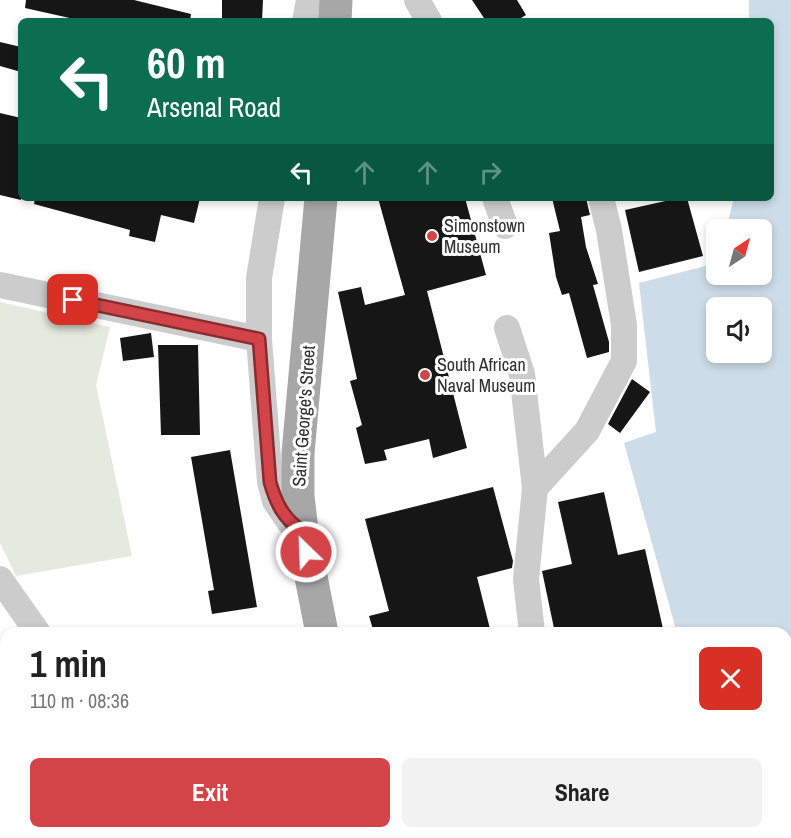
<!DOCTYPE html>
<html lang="en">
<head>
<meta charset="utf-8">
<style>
  body { margin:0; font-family:"Archivo Narrow",sans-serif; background:#f2f2f2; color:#222; height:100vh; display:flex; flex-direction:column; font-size:22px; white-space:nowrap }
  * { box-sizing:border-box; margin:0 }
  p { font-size:20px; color:#767676 }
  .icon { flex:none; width:33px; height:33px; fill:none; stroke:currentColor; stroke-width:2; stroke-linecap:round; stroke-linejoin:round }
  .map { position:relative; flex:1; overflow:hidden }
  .drawer { position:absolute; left:0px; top:627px; width:792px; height:212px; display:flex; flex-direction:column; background:#fff; border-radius:18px 18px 0 0; box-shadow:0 3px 9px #0003 }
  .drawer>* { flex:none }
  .hud { position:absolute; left:18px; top:18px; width:756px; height:183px; border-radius:9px; box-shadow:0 3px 9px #0003; background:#0b6e4f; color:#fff; overflow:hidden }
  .needle { width:39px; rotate:36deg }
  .tools { position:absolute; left:706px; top:219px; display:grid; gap:12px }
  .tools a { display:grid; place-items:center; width:66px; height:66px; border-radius:9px; background:#fff; box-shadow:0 3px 9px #0003; font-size:30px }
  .pin { position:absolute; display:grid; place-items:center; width:51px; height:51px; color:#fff; margin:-26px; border-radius:12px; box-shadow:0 3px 9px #0006 }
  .me { position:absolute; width:66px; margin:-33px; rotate:336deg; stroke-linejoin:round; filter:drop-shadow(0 0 4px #0008) }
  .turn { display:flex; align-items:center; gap:21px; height:126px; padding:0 30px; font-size:27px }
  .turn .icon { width:78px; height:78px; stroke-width:2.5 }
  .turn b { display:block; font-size:42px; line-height:51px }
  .lanes { display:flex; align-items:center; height:57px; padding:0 30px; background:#0003; justify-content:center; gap:30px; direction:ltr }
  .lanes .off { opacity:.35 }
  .round { display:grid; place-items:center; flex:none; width:63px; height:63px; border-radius:9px; background:#f2f2f2 }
  .overview { display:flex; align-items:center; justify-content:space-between; height:102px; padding:0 30px }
  h1 { font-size:36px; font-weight:800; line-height:45px }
  .button { display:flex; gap:12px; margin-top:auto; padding:12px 30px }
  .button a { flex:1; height:69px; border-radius:9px; background:#d34449; color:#fff; font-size:24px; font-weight:800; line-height:69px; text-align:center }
  .button a+a { background:#f2f2f2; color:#222 }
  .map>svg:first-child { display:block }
  .green { fill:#e4eade }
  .water { fill:#ccdce8; fill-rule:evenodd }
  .building { fill:#161616 }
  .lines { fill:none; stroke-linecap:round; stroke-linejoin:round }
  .path { stroke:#c9c9c9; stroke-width:4; stroke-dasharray:3 3; stroke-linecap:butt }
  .minor { stroke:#ccc; stroke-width:26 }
  .major { stroke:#a7a7a7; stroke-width:33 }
  .route-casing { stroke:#892c2f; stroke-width:15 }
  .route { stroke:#d34449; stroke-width:10 }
  .poi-dot { fill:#d34449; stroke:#fff; stroke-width:2 }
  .labels { text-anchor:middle; stroke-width:6; stroke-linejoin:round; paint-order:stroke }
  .poi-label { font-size:18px; fill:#2f2f2f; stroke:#fff; text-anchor:start }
  .street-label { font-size:18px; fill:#2f2f2f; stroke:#fff }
</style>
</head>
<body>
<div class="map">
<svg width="791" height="838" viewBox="0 0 791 838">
  <rect width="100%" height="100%" fill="#fff"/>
  <path class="green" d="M0 302 110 327 96 385 132 556 16 576 0 543Z"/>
  <path class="water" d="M749 0H791V700L786 702V633H677L624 443 656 432 639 283 717 263V274H762V230L726 229 734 198H771V21H749ZM717 308H762V352H717Z
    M791 731V834L786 816V733Z"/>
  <path class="building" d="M26 0H134L191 14 190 21H83L25 8Z
    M222 0H263L262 21H222Z
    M472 0H517L526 15 516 21H486Z
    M0 42 21 47V72L0 66Z
    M0 113 21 118V200L0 195Z
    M35 198H200L194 223 161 215 155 242 129 236 130 230 34 204Z
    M378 198H465L486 275 427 291 467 448 433 458 429 439 384 450 387 460 365 464 356 428 362 425 350 381 357 379 338 292 361 287 365 305 405 295Z
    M552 198H586L590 215 581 217 586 247 598 284 593 285 609 342V352L587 358 569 293 562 295 556 277 549 233 560 231Z
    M679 198H687L703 256 639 272 625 210Z
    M151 333 154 357 123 361 120 338Z
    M158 345H198L200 435H161Z
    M632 379 650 392 620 433 608 424Z
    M230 450 257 607 212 614 208 591 214 590 191 457Z
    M493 487 513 561 512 568 477 577 491 633H374L369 616 389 611 365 519Z
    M604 492 618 555 645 549 664 633H555L542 571 572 564 558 502Z"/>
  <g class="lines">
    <path class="path" d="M336 838 350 832"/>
    <path class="minor" d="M417 0 429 21
      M305 21 309 0
      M272 198 259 278V339L267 444 270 482 275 501 290 523 302 531
      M495 198 505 226
      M0 285 259 339
      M507 328 522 374 535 488 526 579 532 633
      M535 488 587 431 624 361V325L609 230 601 198
      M0 579 38 633
      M0 796 6 795
      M187 832 188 838
      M556 832 557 838
      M692 832 699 838"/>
    <path class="major" d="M335 21 336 0
      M321 198 298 453V496L302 531 322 633
      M387 832 389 838"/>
  </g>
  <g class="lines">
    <g class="route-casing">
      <path id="route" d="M73 300 259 339 270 482C276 503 283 518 302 531L306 552"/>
    </g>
    <use href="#route" class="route"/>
  </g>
  <g class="poi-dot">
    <circle cx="432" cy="236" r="6"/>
    <circle cx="425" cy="375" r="6"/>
  </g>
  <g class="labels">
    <g class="poi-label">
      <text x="444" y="232">Simonstown<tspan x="444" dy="21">Museum</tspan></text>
      <text x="437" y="371">South African<tspan x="437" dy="21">Naval Museum</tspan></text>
    </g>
    <g class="street-label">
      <text transform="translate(304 416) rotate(-86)" y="6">Saint George's Street</text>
    </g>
  </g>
</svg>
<div class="tools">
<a><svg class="needle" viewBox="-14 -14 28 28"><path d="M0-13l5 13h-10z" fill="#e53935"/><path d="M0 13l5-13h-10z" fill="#767676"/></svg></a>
<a><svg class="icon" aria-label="sound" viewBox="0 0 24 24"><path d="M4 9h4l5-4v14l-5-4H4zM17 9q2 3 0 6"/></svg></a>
</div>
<div class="pin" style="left:73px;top:300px;background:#d93025"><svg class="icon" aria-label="arrive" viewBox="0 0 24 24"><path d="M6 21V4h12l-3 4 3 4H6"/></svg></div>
<svg class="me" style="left:306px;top:552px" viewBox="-20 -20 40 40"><circle r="17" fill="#d34449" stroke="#fff" stroke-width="3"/><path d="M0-11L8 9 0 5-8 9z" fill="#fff"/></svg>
<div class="hud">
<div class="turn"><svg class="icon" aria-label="left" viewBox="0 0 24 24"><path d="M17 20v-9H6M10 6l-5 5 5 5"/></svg><div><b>60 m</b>Arsenal Road</div></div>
<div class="lanes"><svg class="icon" aria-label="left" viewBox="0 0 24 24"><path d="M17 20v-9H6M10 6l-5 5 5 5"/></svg><svg class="icon off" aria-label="ahead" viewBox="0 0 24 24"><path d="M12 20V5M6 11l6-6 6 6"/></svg><svg class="icon off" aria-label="ahead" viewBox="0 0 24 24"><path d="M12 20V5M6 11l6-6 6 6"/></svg><svg class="icon off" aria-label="right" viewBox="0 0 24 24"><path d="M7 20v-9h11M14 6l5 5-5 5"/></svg></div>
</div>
<section class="drawer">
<div class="overview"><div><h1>1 min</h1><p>110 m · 08:36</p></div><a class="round" style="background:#d93025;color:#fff"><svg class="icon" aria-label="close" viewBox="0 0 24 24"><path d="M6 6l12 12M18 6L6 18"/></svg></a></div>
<div class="button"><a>Exit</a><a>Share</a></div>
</section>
</div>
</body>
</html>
